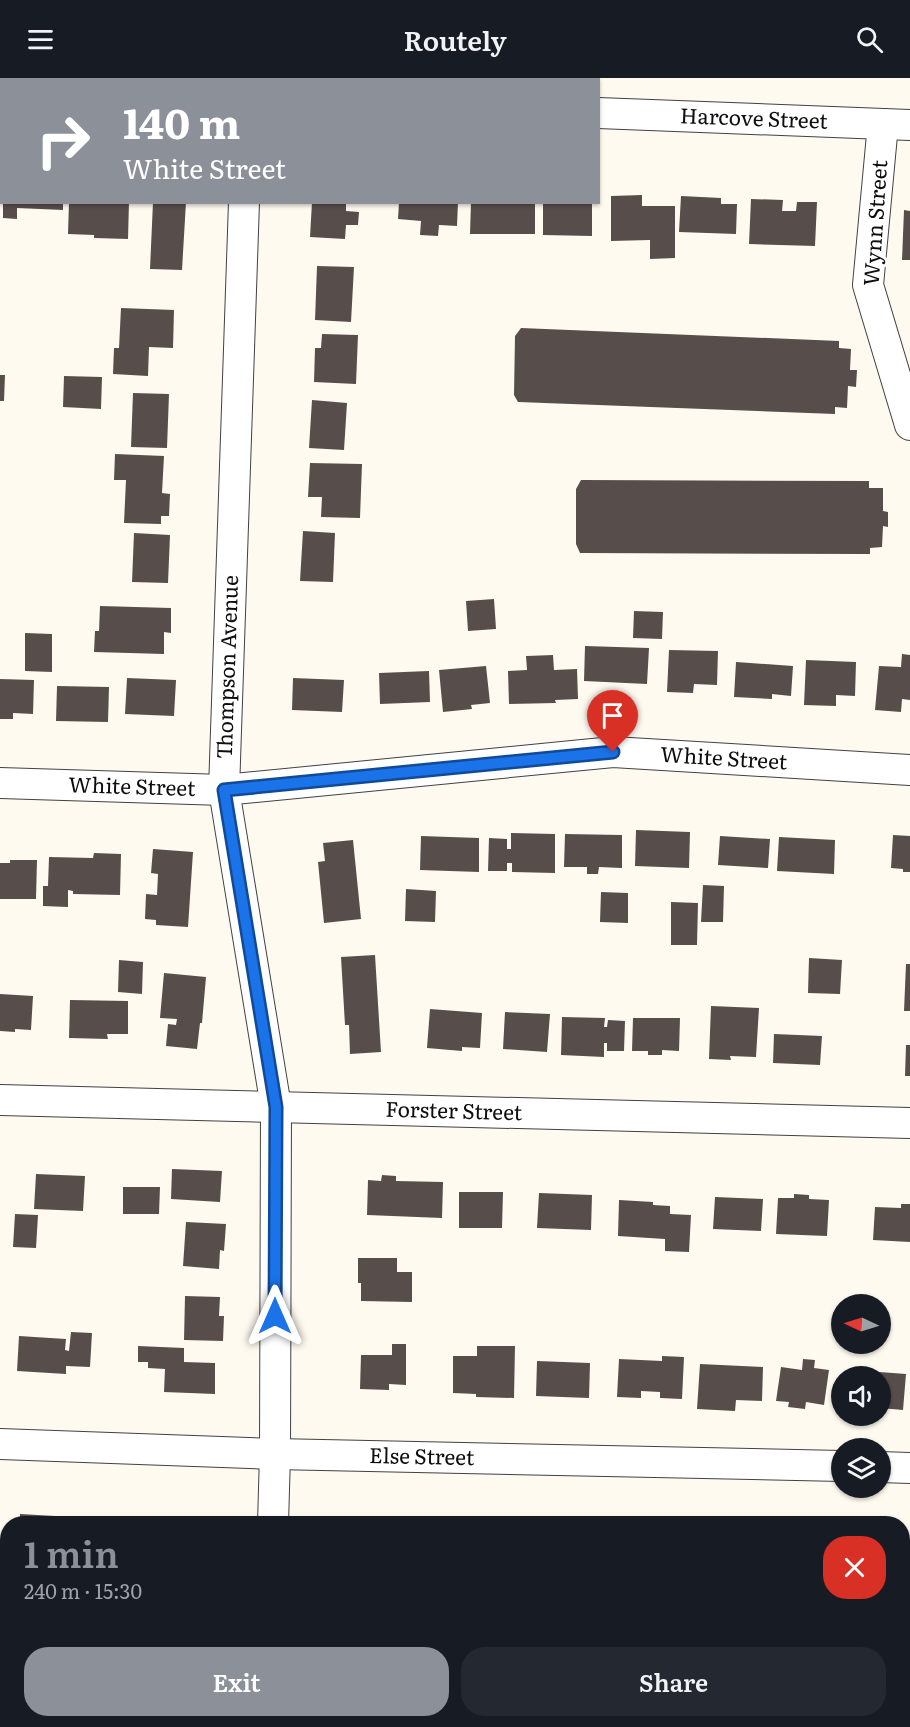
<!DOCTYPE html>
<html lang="en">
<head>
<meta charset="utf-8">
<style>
  body { margin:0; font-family:Literata,serif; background:#242831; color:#f1f3f6; height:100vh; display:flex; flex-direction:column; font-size:22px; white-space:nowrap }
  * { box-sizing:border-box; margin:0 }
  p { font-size:20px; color:#9ea1a6 }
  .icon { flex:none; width:33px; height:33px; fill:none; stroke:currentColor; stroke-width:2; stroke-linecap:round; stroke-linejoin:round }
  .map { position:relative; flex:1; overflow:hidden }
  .sheet { position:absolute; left:0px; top:1438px; width:910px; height:212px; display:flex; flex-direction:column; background:#171b24; border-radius:24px 24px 0 0; box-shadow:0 2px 4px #0004 }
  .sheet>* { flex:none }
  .guide { position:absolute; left:0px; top:0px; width:600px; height:126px; box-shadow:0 2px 4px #0004; background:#8c9099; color:#fff; overflow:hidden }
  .needle { width:39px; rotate:274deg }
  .controls { position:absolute; left:831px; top:1216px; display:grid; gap:12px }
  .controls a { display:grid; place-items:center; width:60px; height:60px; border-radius:50%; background:#171b24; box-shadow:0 2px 4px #0004; font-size:30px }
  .pin { position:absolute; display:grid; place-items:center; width:51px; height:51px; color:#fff; margin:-62px -26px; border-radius:50% 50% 50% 0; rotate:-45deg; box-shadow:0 0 6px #0007 }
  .pin .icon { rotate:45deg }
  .me { position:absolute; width:66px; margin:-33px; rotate:0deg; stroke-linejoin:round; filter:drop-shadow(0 0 4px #0008) }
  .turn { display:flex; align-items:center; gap:21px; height:126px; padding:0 24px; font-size:27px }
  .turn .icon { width:78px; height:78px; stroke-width:2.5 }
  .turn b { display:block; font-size:42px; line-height:51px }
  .round { display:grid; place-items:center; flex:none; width:63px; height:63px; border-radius:24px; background:#242831 }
  .summary { display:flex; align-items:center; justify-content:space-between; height:102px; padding:0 24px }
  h1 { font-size:36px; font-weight:600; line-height:45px; color:#8c9099 }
  .action { display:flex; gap:12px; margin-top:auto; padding:12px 24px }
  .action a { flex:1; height:69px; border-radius:24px; background:#8c9099; color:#fff; font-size:24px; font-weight:600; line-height:69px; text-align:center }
  .action a+a { background:#242831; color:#f1f3f6 }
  header { display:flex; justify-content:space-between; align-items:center; height:78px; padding:0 24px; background:#171b24; font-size:27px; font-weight:600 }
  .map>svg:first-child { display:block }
  .building { fill:#574e4b }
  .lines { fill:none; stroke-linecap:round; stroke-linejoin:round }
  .street-casing { stroke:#414141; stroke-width:32 }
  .street { stroke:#fff; stroke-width:30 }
  .route-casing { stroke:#114b97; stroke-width:15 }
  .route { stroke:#1a73e8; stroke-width:10 }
  .labels { text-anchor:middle; stroke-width:6; stroke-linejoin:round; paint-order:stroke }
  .street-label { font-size:21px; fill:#0e0e0e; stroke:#fff }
</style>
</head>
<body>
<header><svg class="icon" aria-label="menu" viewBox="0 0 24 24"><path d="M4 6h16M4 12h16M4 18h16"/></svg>Routely<svg class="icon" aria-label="search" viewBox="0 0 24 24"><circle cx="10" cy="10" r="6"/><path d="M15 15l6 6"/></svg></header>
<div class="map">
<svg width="910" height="1649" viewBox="0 0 910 1649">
  <rect width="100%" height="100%" fill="#fffaf0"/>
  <path class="building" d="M642 117V128H675V180L650 181V162L611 163V118Z
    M681 118 721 120V126H737L736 156 679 154Z
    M751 121 783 122 782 133H796L797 124H817L815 168 749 166Z
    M3 124H63V132L17 130V141L3 140Z
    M69 124H129L128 161 94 160V157L68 156Z
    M153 124H186L182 192 150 191Z
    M312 124H346V133L359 134 358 147H346L345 161 310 159Z
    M399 124H458L457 148 439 147 438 158 420 157 421 143 398 141Z
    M471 124H535V156H470Z
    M543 124H592V158L543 157Z
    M904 132 910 133V182H902Z
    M317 188 354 189 351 244 315 242Z
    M121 230 174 232 173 270 149 269 148 298 113 296 114 270H119Z
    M521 250 839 263V270L851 271 850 292H857L856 309 848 308 847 330 835 329V336L518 324 514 317 515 258Z
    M322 256 358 257 356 306 314 304 315 270H321Z
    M0 297H5L4 323H0Z
    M64 298 102 299 101 331 63 329Z
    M133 315 169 316 167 370 131 369Z
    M312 322 347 325 344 372 309 370Z
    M115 376 164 378 162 415 170 416 169 438H161V446L124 445 126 402H114Z
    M310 385 362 386 360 440 321 439 322 419H308Z
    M581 402 869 403V410H883V433L888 434V449L883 448 882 469 870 470V476L580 475 576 466V411Z
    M303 453 335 455 333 504 300 503Z
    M134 455 170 457 168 505 132 504Z
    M494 521 496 551 468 553 466 523Z
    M100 528 171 530V555L164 554V576L94 574 95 553H99Z
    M634 533 663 534 662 561 633 560Z
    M25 555 52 556V594L25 593Z
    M585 568 649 570 647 606 584 603Z
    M669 572 718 573 717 607 694 606 693 615 667 614Z
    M902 576 910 577V622L902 621 901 634 875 632 879 588 901 589Z
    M553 577 554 592 577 591 578 621 555 622 556 625 509 626 508 593 527 592 526 578Z
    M806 582 856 584 855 618 836 617V628L804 627Z
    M736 584 793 588 791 618 772 616V621L734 619Z
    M486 588 490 625 471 627 472 631 443 634 439 592Z
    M429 593 430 624 380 626 379 595Z
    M127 600 176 602 174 638 125 636Z
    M293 600 344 602 342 634 292 632Z
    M0 601 34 602 33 636 13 635V641H0Z
    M57 608 109 609 108 644 56 643Z
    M636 752 690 754 689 790 635 788Z
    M511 755 555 756V795L512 794V785H507V793H488L489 760 507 761V771H511Z
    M565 756 622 757V790L599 789 598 796H587V789H564Z
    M893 757 910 758V794H903V791L891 790Z
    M421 758 479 760V794L420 792Z
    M720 758 770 761 768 790 718 787Z
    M779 759 835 762 834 796 777 793Z
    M353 762 361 841 324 845 318 784 325 783 323 765Z
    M153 771 193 774 188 849 156 847V842L145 841 146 816 157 817 158 796 151 795Z
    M94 775 121 776 120 817 73 816V813L68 812V829L43 828V808H48L49 779 93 780Z
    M10 782H37L36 821H0V785H10Z
    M703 807 724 808 723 844H701Z
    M406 811 436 813 435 844 405 843Z
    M601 814 628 815V845L600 844Z
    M671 824 698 825 697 867H671Z
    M375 877 381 974 350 976 349 947H345L341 879Z
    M809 880 842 882 840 916 808 915Z
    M119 882 143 884 142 916 118 914Z
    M906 886H910V933H904Z
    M164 895 206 899 202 945H200L197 971 166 968 168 946 176 947 177 941 160 940Z
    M0 916 33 918 31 952 15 951V954L0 953Z
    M70 922 128 923V956H107L108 961 69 960Z
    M711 928 759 930 756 979 730 978 731 982 709 981Z
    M430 931 482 935 480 970 462 969V973L427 970Z
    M505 934 550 936 547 974 503 971Z
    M562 939 605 940 604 949H607L608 942 625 943 624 973H607V965H604V979L561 977Z
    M633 940H680L679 973 662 972V977H648V973H632Z
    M774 956 822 958 820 987 773 985Z
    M906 967H910V998H905Z
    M172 1091 222 1093 220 1124 171 1121Z
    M36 1096 85 1098 83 1133 34 1131Z
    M382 1097 396 1098V1103L443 1104 442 1140 367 1137 368 1102 381 1103Z
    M123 1109H160L159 1136H123Z
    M459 1114H503L502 1150H459Z
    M539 1115 592 1117 591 1152 537 1150Z
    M794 1116 809 1117V1121L829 1122 827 1158 776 1156 778 1120H794Z
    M715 1119 763 1121 761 1153 713 1151Z
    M619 1122 653 1124V1127L670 1128V1136L691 1137 689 1174 665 1173V1161L618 1158Z
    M901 1126H910V1164L873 1162 875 1129 901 1130Z
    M15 1136 38 1137 36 1170 13 1169Z
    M186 1144 226 1146 224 1173 220 1172 219 1191 183 1188Z
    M358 1180H397V1194H412V1224L361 1223V1205H358Z
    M185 1218 220 1219 219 1238H224L223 1263 184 1262Z
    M71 1254 92 1255 90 1289 66 1288V1296L17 1293 19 1258 66 1261 65 1272 69 1273Z
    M392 1266H406V1307L389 1306V1312L360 1311 361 1277H392Z
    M138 1268 184 1270V1284L215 1285V1316L164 1314 165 1291 148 1290V1284H138Z
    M477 1268H515L514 1320 476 1319V1316L453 1315V1278H477Z
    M662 1278 684 1279 682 1321 660 1320V1314L641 1313V1320L617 1319 619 1281 662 1283Z
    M803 1281 815 1282 814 1290 829 1292 824 1327 806 1324 805 1331 788 1329 789 1324 776 1323 781 1289 802 1292Z
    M537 1283 590 1285 589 1320 536 1318Z
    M700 1286 763 1289 762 1323 736 1322 735 1333 697 1331Z
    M853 1292 906 1296 903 1332 880 1330V1299H852Z
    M20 1436 55 1438V1446H20Z
    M154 1438 166 1439V1444H178V1446H154Z
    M188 1442 234 1444V1446H188Z
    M73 1443H117V1446H73Z
    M903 1470H910V1518L903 1517Z
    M107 1642H121V1649H106Z"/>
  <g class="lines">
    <g class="street-casing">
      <g id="street">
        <path d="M0 14H2"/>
        <path id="s1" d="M598 35 910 47"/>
        <path d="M883 46 868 207 910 347"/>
        <path d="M244 124 224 712 276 1029 275 1376 273 1446"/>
        <path id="s2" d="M0 705 224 712 613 674 910 692"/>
        <path id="s3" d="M0 1022 910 1045"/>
        <path id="s4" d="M0 1366 275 1376 842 1388"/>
        <path d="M880 1389 910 1390"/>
        <path d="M266 1649V1642"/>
      </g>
    </g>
    <use href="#street" class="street"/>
  </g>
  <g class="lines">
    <g class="route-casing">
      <path id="route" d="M275 1238 276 1029 224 712 613 674"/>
    </g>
    <use href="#route" class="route"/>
  </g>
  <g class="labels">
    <g class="street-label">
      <text dy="7" stroke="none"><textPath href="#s1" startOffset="156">Harcove Street</textPath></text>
      <text transform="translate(876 145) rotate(-86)" y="7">Wynn Street</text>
      <text transform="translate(228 589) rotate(-88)" y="7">Thompson Avenue</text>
      <text dy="7" stroke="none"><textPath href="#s2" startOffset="726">White Street</textPath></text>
      <text dy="7" stroke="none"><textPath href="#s2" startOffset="132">White Street</textPath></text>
      <text dy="7" stroke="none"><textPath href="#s3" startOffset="454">Forster Street</textPath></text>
      <text dy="7" stroke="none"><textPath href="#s4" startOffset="422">Else Street</textPath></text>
    </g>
  </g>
</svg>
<div class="controls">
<a><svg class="needle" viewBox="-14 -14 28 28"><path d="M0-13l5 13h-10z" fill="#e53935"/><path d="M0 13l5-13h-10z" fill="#9ea1a6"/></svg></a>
<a><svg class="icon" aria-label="sound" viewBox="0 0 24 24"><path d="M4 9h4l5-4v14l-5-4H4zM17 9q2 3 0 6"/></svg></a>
<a><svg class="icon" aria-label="layers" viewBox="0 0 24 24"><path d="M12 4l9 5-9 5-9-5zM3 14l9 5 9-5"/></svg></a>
</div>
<div class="pin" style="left:613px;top:674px;background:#d93025"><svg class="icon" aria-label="arrive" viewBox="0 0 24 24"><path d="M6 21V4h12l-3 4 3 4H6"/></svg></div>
<svg class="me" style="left:275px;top:1238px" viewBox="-20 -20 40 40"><path d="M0-17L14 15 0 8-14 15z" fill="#1a73e8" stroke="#fff" stroke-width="4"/></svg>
<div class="guide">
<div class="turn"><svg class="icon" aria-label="right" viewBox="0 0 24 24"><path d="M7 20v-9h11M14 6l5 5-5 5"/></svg><div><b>140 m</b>White Street</div></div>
</div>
<section class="sheet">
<div class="summary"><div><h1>1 min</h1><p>240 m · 15:30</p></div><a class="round" style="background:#d93025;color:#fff"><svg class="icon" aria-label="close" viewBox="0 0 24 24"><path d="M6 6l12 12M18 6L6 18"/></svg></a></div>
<div class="action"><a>Exit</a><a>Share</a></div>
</section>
</div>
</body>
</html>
